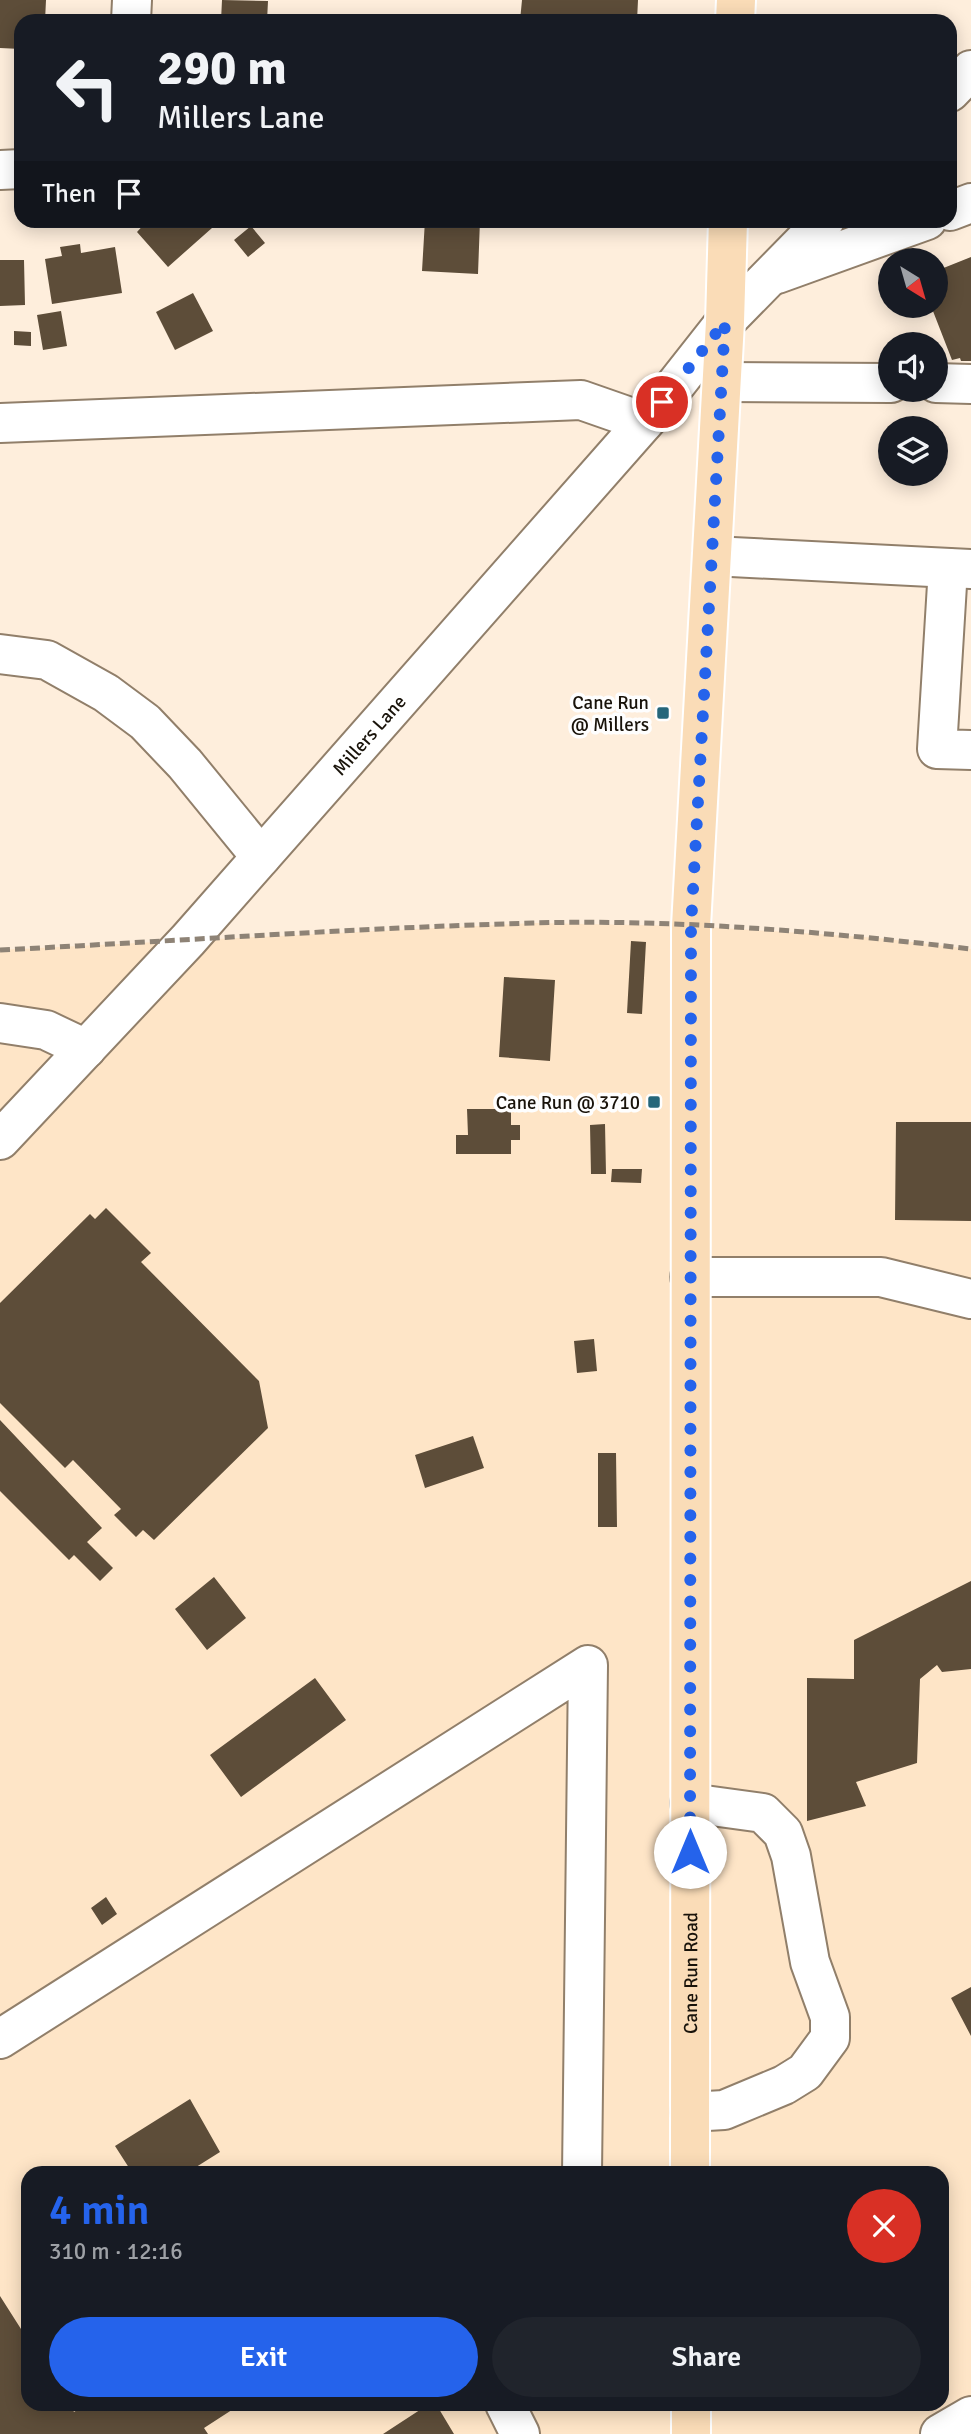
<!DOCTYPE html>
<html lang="en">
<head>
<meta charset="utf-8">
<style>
  body { margin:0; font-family:Signika,sans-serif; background:#20242c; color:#f1f3f6; height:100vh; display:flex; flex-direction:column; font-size:26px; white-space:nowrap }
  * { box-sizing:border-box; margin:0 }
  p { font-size:23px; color:#9ea1a6 }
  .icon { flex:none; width:38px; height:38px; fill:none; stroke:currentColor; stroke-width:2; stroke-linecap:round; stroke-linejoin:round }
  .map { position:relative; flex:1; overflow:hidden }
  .panel { position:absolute; left:21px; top:2166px; width:928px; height:245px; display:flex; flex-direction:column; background:#171b24; border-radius:21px; box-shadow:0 4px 18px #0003 }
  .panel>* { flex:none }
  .hud { position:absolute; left:14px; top:14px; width:943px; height:214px; border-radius:21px; box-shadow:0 4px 18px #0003; background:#171b24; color:#f1f3f6; overflow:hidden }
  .needle { width:46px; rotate:143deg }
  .fabs { position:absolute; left:878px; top:248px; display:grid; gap:14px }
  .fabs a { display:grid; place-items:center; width:70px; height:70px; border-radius:50%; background:#171b24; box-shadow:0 4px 18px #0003; font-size:35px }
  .pin { position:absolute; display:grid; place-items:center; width:60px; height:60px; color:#fff; margin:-30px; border:4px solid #fff; border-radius:50%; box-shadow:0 2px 7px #0007 }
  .me { position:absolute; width:77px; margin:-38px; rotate:0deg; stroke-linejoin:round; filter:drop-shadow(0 0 5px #0008) }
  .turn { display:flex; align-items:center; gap:24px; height:147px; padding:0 28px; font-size:32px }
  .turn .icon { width:91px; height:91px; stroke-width:2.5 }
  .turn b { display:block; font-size:49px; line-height:60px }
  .then { display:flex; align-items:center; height:66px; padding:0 28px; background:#0003; gap:14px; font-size:26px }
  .round { display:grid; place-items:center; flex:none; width:74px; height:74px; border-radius:37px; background:#20242c }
  .headline { display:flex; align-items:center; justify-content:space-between; height:119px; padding:0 28px }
  h1 { font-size:42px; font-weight:600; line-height:52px; color:#2563eb }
  .cta { display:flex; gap:14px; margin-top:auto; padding:14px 28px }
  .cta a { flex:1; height:80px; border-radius:42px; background:#2563eb; color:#fff; font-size:28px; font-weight:600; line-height:80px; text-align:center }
  .cta a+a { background:#20242c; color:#f1f3f6 }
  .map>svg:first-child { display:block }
  .built { fill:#fee5c7; fill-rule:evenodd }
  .building { fill:#5d4d39 }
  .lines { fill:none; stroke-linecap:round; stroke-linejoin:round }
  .minor-casing { stroke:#917f6a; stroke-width:42 }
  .major-casing { stroke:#fff; stroke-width:42 }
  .minor { stroke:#fff; stroke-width:38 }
  .major { stroke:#fadcb7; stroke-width:38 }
  .rail { stroke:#8e8376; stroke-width:5; stroke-dasharray:10 5; stroke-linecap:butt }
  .route { stroke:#2563eb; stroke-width:12; stroke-dasharray:0 21.6 }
  .poi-dot { fill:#25667a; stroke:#fefefe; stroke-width:2.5 }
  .labels { text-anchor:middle; stroke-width:7; stroke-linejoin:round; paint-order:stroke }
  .poi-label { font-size:19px; fill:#19130a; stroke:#fefefe; text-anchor:end }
  .street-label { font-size:19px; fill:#19130a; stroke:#fefefe }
</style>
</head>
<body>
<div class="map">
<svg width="971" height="2434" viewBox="0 0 971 2434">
  <rect width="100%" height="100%" fill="#feeedc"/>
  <path class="built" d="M535 923 691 926 879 938 971 949V2434H0V950ZM28 2174H942V2404H28Z"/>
  <path class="building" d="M0 0H46L45 21H21V49L0 48Z
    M222 0 268 1 267 21H221Z
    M522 0H638L637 21H520Z
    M148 220H221L168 267 137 232Z
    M425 220H480L478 274 422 271Z
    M251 226 265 243 248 257 234 240Z
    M80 244 81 253 115 247 122 293 52 304 45 259 62 256 60 247Z
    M971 257V361H961L960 358 952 360 931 306H936V271Z
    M0 260H24L25 305 0 306Z
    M193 293 213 331 175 350 156 312Z
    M61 311 67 346 43 350 37 315Z
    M14 331 31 332V346L14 345Z
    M631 941 646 942 642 1014 627 1013Z
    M504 977 555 980 550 1061 499 1057Z
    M467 1109H511V1125H520V1140H511V1154H456V1135H468Z
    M896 1122H971V1221L895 1220Z
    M605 1124 606 1174H591L590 1125Z
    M612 1169H642L641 1183 611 1182Z
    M106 1208 151 1253 141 1262 259 1381 268 1428 154 1540 143 1530 136 1537 114 1515 121 1509 73 1460 65 1468 0 1403V1303L90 1214 95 1219Z
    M594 1339 597 1371 577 1373 574 1341Z
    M0 1420 102 1528 87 1542 113 1568 100 1581 74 1555 69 1560 0 1491Z
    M473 1436 484 1468 425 1488 415 1455Z
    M598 1453H616L617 1527H598Z
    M214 1577 246 1618 207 1650 175 1609Z
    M971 1581V1669L942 1672 937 1665 920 1679 917 1763 856 1782 866 1806 807 1821V1678L854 1679V1640Z
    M315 1678 346 1720 241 1797 210 1755Z
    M106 1897 117 1914 102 1925 91 1908Z
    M971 1987V2036L951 1998Z
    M190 2099 220 2152 185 2174H133L115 2146Z
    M0 2296 28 2340V2404H70L74 2412 86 2404H241L204 2428 208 2434H0Z
    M429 2404H436L454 2434H383Z"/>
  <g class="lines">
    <g class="minor-casing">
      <g id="minor">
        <path d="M131 21 132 0"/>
        <path d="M950 92 971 70"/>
        <path d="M0 170 21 169"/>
        <path d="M950 211 971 203"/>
        <path d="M777 274 927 220"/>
        <path d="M722 382 891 383"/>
        <path d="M936 383 971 384"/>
        <path d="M0 423 581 400 644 422"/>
        <path d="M712 556 971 569"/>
        <path d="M948 568 937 749 971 750"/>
        <path d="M0 654 47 660 106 693 145 722 185 764 261 857"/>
        <path d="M0 1023 46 1030 86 1049"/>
        <path id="s1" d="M0 1140 188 940 662 402 725 322 825 220"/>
        <path d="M690 1277H881L971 1299"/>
        <path d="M690 1803 763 1813 783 1833 791 1856 810 1962 830 2017V2038L805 2072 784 2085 724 2110 690 2112"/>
        <path d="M0 2039 588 1665 582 2174"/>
        <path d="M505 2404 520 2434"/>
        <path d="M940 2434 971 2416"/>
      </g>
    </g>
    <g class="major-casing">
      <g id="major">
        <path d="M735 21 736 0"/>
        <path id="s2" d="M690 2174 691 926 725 322 728 220"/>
        <path d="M691 2404V2434"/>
      </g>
    </g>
    <use href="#minor" class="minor"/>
    <use href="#major" class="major"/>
    <path class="rail" d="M0 950C178 941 356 928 533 923 679 919 827 932 971 949"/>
  </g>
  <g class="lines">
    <path class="route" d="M662 402 725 322 691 926 690 1852"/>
  </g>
  <g class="poi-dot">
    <rect x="656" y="706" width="14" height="14" rx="3.5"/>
    <rect x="647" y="1095" width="14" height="14" rx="3.5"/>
  </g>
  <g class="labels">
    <g class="poi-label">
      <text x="649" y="709">Cane Run<tspan x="649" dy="22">@ Millers</tspan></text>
      <text x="640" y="1109">Cane Run @ 3710</text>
    </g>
    <g class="street-label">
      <text dy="7" stroke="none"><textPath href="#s1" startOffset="548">Millers Lane</textPath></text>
      <text dy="7" stroke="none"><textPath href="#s2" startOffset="201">Cane Run Road</textPath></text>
    </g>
  </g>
</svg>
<div class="fabs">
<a><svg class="needle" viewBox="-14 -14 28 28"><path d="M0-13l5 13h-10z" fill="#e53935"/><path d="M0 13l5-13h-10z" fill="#9ea1a6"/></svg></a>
<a><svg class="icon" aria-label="sound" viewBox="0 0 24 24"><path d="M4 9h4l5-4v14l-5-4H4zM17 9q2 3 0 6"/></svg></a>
<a><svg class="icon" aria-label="layers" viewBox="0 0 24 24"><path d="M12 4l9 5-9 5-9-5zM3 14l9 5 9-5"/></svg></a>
</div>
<div class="pin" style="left:662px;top:402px;background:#d93025"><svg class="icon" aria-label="arrive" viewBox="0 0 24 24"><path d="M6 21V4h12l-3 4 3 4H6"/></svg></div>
<svg class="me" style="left:690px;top:1852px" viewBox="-20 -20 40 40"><circle r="19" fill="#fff"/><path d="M0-13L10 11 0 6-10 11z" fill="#2563eb"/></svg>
<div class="hud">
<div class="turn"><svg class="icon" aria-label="left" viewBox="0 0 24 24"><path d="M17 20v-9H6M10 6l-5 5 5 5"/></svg><div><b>290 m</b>Millers Lane</div></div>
<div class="then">Then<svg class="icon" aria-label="arrive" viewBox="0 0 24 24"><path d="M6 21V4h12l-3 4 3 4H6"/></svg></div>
</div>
<section class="panel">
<div class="headline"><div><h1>4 min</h1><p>310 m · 12:16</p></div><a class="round" style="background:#d93025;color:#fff"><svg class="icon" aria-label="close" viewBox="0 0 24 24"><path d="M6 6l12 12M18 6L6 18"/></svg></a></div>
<div class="cta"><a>Exit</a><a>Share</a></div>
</section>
</div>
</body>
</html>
